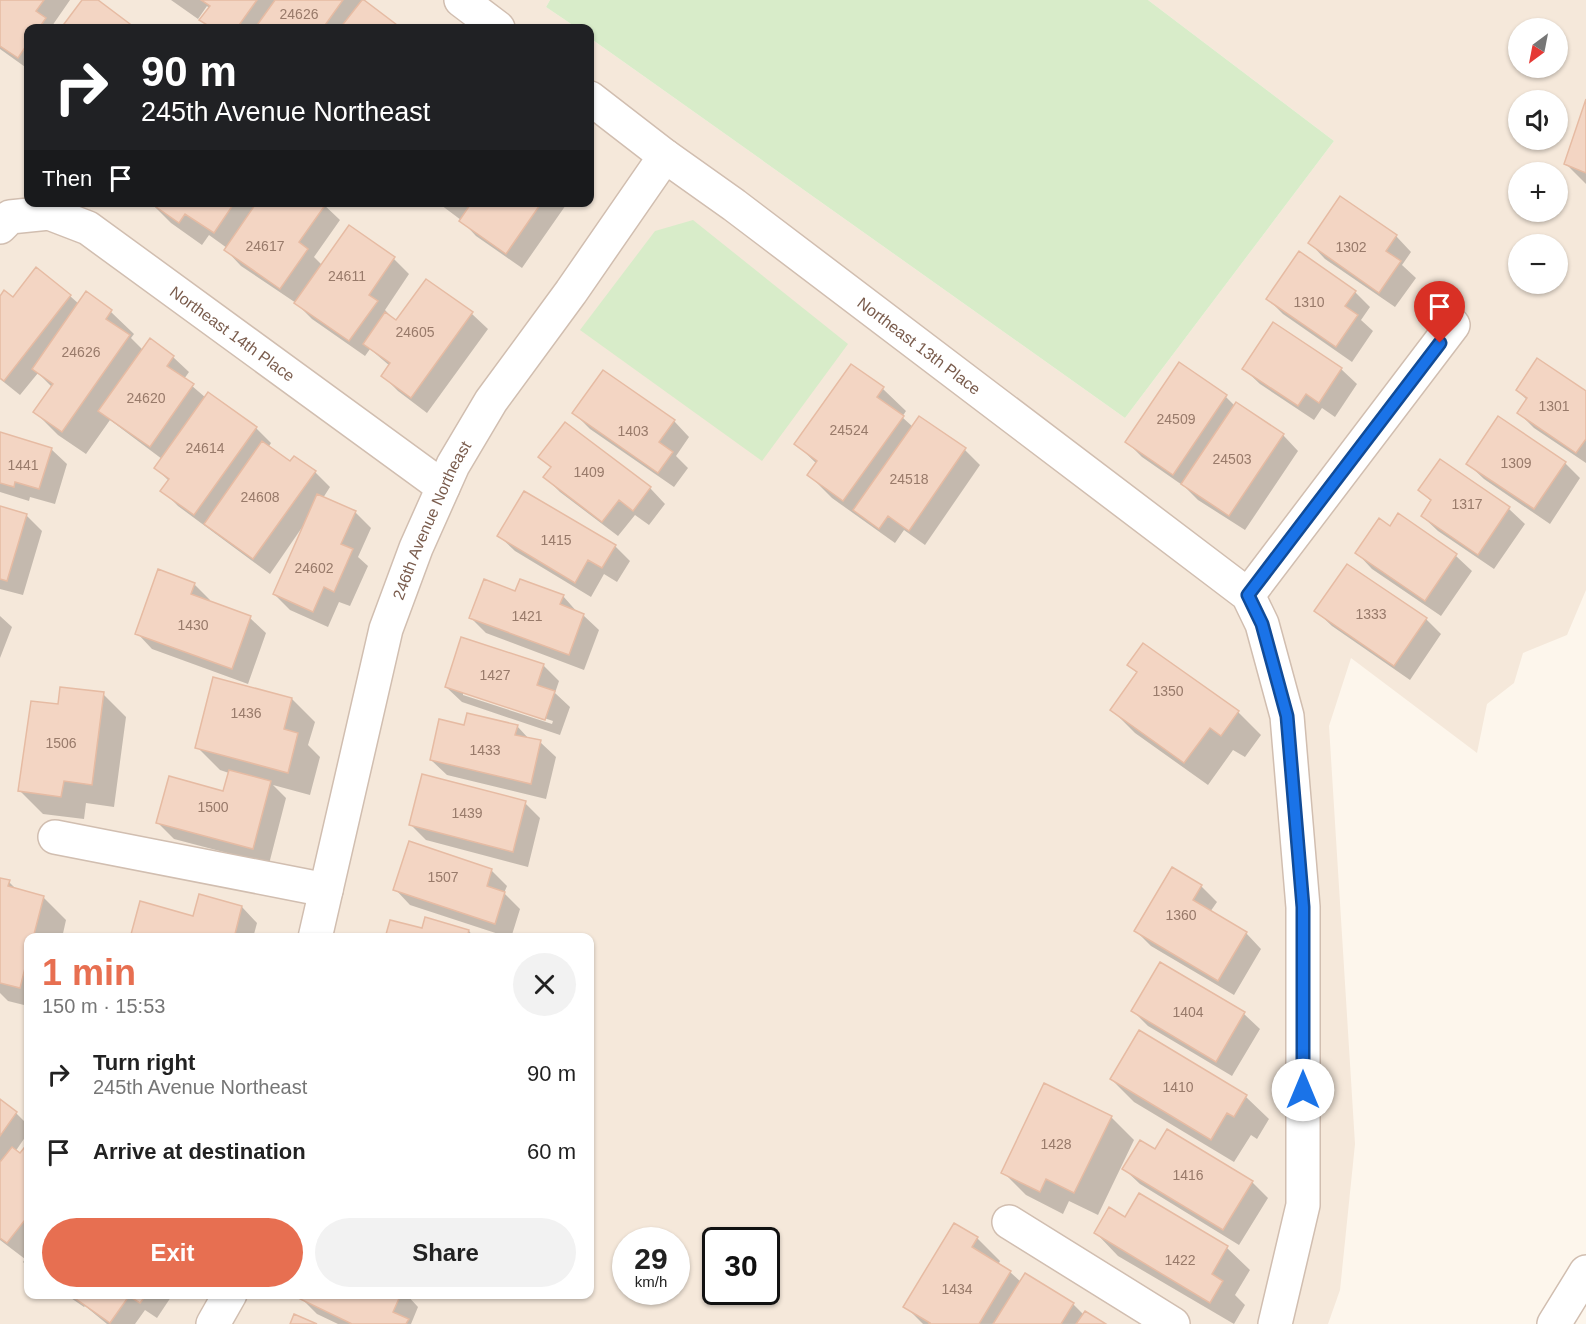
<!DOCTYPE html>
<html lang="en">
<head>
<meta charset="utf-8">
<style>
  body { margin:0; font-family:Arial,sans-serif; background:#f2f2f2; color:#222; height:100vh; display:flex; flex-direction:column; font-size:22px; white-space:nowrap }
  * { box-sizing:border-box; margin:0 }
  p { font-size:20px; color:#767676 }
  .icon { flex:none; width:33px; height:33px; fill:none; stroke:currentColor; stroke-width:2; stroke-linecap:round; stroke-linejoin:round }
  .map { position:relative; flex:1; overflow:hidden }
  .details { position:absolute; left:24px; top:933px; width:570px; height:366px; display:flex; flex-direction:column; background:#fff; border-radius:12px; box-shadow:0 2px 4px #0004 }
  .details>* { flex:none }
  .top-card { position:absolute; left:24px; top:24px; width:570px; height:183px; border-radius:12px; box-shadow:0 2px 4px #0004; background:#202124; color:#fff; overflow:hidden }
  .needle { width:39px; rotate:212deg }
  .fabs { position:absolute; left:1508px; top:18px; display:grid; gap:12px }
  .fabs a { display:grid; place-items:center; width:60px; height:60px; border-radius:50%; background:#fff; box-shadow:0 2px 4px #0004; font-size:30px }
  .speed { position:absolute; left:612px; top:1227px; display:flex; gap:12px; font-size:30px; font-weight:700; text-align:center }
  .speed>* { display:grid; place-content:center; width:78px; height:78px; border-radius:50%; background:#fff; box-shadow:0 2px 4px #0004; line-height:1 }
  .speed small { font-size:15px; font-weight:400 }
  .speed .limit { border:3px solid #111; border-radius:9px; background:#fff; color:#111 }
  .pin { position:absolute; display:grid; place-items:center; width:51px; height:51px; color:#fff; margin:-62px -26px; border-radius:50% 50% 50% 0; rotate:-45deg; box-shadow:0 0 6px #0007 }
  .pin .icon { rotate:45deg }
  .me { position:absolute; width:66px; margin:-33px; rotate:0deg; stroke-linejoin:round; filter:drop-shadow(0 0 4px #0008) }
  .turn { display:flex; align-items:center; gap:21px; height:126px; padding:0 18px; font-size:27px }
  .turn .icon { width:78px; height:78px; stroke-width:2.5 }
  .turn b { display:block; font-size:42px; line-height:51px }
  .then { display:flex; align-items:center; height:57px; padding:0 18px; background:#0003; gap:12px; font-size:22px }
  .round { display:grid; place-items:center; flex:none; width:63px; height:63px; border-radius:32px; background:#f2f2f2 }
  .overview { display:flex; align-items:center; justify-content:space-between; height:102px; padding:0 18px }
  h1 { font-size:36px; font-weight:700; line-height:45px; color:#e76f51 }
  .action { display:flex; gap:12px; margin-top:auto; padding:12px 18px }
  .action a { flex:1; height:69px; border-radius:36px; background:#e76f51; color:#fff; font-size:24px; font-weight:700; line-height:69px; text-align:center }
  .action a+a { background:#f2f2f2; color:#222 }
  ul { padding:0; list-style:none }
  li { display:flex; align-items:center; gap:18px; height:78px; padding:0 18px }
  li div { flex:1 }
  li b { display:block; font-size:22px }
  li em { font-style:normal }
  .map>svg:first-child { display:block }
  .residential { fill:#f5e8da; fill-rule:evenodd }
  .green { fill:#d8ecc9 }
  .shadow { fill:#0003; fill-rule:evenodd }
  .building { fill:#f3d5c3; stroke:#e6bba3; stroke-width:1.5 }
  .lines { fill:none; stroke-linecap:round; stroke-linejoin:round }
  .minor-casing { stroke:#d1beb0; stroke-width:36 }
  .minor { stroke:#fff; stroke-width:33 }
  .route-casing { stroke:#114b97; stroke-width:15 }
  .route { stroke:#1a73e8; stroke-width:10 }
  .labels { text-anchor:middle; stroke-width:6; stroke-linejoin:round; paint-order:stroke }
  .number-label { font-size:14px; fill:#987a6a }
  .street-label { font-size:16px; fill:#7a5c4d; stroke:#fffaf3 }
</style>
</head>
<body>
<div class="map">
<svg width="1586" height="1324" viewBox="0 0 1586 1324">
  <rect width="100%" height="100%" fill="#fdf6ec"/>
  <path class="residential" d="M0 0H550L546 7 577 28H28V202H590V38L1125 418 1334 141 1148 0H1586V590L1567 635 1523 653 1514 683 1487 704 1477 753 1351 658 1329 726 1355 1144 1340 1290 1328 1324H0ZM1518 28H1557V68H1518ZM1518 100H1557V140H1518ZM1518 172H1557V212H1518ZM1518 244H1557V284H1518ZM28 938H590V1294H28ZM626 1240H676V1292H626ZM716 1240H766V1292H716Z"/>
  <path class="green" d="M550 0H1148L1334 141 1125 418 590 38V28H577L546 7Z
    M693 220 848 344 762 461 580 330 655 231Z"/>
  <path class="shadow" d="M0 0H70L52 26 55 28H28V69L0 49Z
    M84 0H96L134 28H62Z
    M171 0H363L399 28H210L201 20 210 9 207 6 198 19Z
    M1586 104V184L1566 164Z
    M150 202H321L340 220 314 257 322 265 349 227 394 259 409 274 385 310 396 322 426 281 472 314 488 329 427 413 398 391 383 376 390 366 370 349 365 356 312 319 296 303 241 266 226 250 227 248 209 235 202 245 171 223Z
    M437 202H568L522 268 476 236 461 220Z
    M1396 236 1411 252 1402 265 1416 278 1395 307 1325 259 1310 243Z
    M1355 292 1370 307 1361 320 1373 331 1352 362 1283 314 1268 299Z
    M86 294 111 312 134 334 131 338 143 350 173 357 189 372 184 379 206 398 256 428 271 443 268 448 291 464 315 472 330 487 323 498 355 512 371 528 358 557 368 566 350 606 339 602 328 627 290 610 274 594 303 526 270 574 178 506 162 490 169 481 156 468 162 459 110 420 86 454 58 435 35 412 52 387 38 373 20 395 0 379V298L70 296 79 304Z
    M1244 369H1341L1357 384 1335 417 1322 408 1314 420 1260 384Z
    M883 389 906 411 902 417 913 427 919 418 965 450 980 465 925 545 904 530 895 543 832 498 809 475 817 464 796 444Z
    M1517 390 1586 393V463L1534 428 1519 413 1527 400Z
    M1226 397 1235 406 1283 435 1298 451 1245 530 1198 500 1185 487 1142 457 1127 442Z
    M574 413 674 421 689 437 676 456 688 468 674 487 590 429Z
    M565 424 650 488 665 504 649 525 635 515 618 536 560 492 545 477 552 468 540 456Z
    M0 433 51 449 67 464 55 504 30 497 29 501 0 492Z
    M1440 461 1509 509 1525 524 1494 569 1438 531 1422 516 1432 502 1420 490Z
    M1565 463 1580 478 1550 524 1484 479 1468 464Z
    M0 507 26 515 42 531 23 595 0 589Z
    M1398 515 1456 556 1472 571 1441 616 1372 569 1357 553 1390 528Z
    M499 536 615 546 630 561 617 582 604 574 591 597 515 551Z
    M194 584 210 600 209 603 250 618 266 633 248 684 152 649 137 633Z
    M516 593 563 596 578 613 583 615 599 630 584 670 486 633 471 618Z
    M1316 611 1426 619 1441 634 1410 680 1332 626Z
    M0 616 12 627 0 658Z
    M462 639 544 666 559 681 555 693 570 707 560 735 462 702 446 687ZM463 691 553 721 552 724 463 695Z
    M1129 665 1238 712 1261 735 1245 757 1233 750 1208 785 1135 733 1112 710 1138 674Z
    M103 694 126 717 114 807 86 803 84 819 43 814 20 791 59 706Z
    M292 699 315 722 308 745 320 757 310 795 273 785 286 798 269 864 174 839 158 823 224 793 229 773 220 770 197 747Z
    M465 726H517L530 740 540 742 556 757 546 799 447 775 431 760Z
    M525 803 540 818 528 867 426 840 411 825Z
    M491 870 507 886 504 893 520 909 511 938 410 905 395 889Z
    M1172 870 1201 886 1217 902 1210 912 1246 933 1261 949 1234 995 1151 946 1136 931Z
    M0 879 9 882 17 890 43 897 66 920 62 938H28V1006L8 1001 0 993Z
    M242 907 257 923 253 938H131L194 917Z
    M423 930 469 931 475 938H387Z
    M1161 964 1244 1014 1260 1029 1232 1076 1148 1026 1133 1011Z
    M1140 1032 1246 1097 1269 1119 1257 1139 1251 1135 1234 1162 1134 1102 1111 1079Z
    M0 1101 16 1113 28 1125V1133L15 1152 21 1155 28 1145V1267L23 1262 25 1259 0 1240Z
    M1111 1117 1134 1140 1098 1215 1069 1201 1063 1214 1026 1195 1003 1172Z
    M1168 1131 1252 1182 1268 1198 1239 1245 1140 1184 1124 1169 1156 1151Z
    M1139 1195 1227 1248 1250 1270 1235 1295 1245 1305 1234 1324 1118 1256 1096 1233 1126 1219Z
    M954 1225 977 1238 1000 1261 998 1265 1010 1272 1021 1282 1073 1304 1084 1315 1103 1324H923L905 1306Z
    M65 1294H173L157 1318 145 1310 135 1324H107L85 1306 84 1307Z
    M304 1294H406L418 1307 411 1324H338L317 1314 302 1299Z"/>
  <path class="building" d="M0 0H44L36 11 46 18 39 28H28V43L18 58 0 46Z
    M82 0H98L134 27 61 28Z
    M201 0H257L237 28H212L199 20 210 6Z
    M275 0H343L323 28H255Z
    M362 0H364L401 28H340Z
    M1586 99V173L1564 164Z
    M1340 196 1397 235 1386 251 1401 261 1379 293 1308 243Z
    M149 202H235L214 233 185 214 179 223Z
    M257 202 326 204 299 242 308 249 280 289 224 250Z
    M472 202H542L506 254 459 221Z
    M349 225 395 257 369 295 378 301 349 341 294 303Z
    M1299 251 1356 291 1345 306 1358 315 1336 347 1266 299Z
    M36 267 71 295 4 381 0 378V296L4 290 13 297Z
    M426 279 473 312 411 398 381 376 390 363 363 344 385 312 396 320Z
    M86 291 112 310 106 319 130 335 62 432 33 412 53 384 32 369Z
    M1273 322 1342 368 1319 403 1306 394 1298 406 1242 369Z
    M150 338 174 356 167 366 194 384 150 447 98 411Z
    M1537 358 1586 391V439L1576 453 1517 413 1527 398 1516 390Z
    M1179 362 1227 395 1173 475 1125 442Z
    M851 364 884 387 877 397 904 416 843 501 807 475 817 461 794 444Z
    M603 370 675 420 659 442 673 452 658 473 572 413Z
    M208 392 257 427 194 515 160 491 169 479 154 468Z
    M1236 402 1284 434 1229 516 1181 484Z
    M919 416 966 448 909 531 888 516 879 529 853 510Z
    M1498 416 1566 462 1534 509 1466 464Z
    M565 422 651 487 633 511 619 500 602 522 543 477 551 467 538 457Z
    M0 432 52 448 39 489 15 482 14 487 0 483Z
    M262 441 290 461 294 456 316 471 253 559 204 524Z
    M1440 459 1510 507 1478 555 1421 516 1431 500 1418 490Z
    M524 491 616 545 602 568 588 560 575 583 497 536Z
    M317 494 356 511 341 544 353 549 334 592 324 587 313 612 273 594Z
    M0 506 27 514 7 581 0 579Z
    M1398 513 1457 554 1425 601 1355 553 1379 518 1390 526Z
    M1347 564 1427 618 1394 666 1314 611Z
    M158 569 195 583 191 594 251 616 232 669 135 634Z
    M484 579 515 591 520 579 564 595 560 604 584 614 569 655 469 618Z
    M461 637 544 664 537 685 555 691 545 720 445 687Z
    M1143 643 1239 711 1221 736 1210 728 1184 763 1110 710 1137 672 1127 665Z
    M213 677 292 698 284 729 298 733 288 773 195 748Z
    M60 687 104 692 92 785 64 781 61 797 18 791 31 701 58 704Z
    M467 713 518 725 515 735 541 740 531 784 430 760 439 719 464 725Z
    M229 770 271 781 253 849 156 823 169 776 223 791Z
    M422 774 526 801 513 852 409 825Z
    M409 841 492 869 487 886 505 892 495 924 393 890Z
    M1172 867 1202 885 1193 900 1247 932 1218 981 1134 931Z
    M0 878 10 880 8 886 44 896 33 938H28V956L20 988 0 983Z
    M199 894 242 906 234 938H130L140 901 193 916Z
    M425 917 469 930 467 938H385L390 920 422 928Z
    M1160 962 1245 1012 1216 1062 1131 1011Z
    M1139 1030 1247 1095 1234 1117 1227 1113 1211 1140 1110 1079Z
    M1044 1083 1112 1116 1074 1193 1046 1179 1040 1192 1001 1173Z
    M0 1099 17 1112 0 1136Z
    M1167 1129 1253 1181 1223 1230 1122 1169 1140 1140 1155 1149Z
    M28 1143V1216L7 1243 0 1238V1162L12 1147 20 1153Z
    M1139 1193 1228 1246 1212 1274 1223 1281 1210 1303 1094 1233 1109 1207 1125 1217Z
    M954 1223 978 1237 972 1247 1011 1271 979 1324H929L930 1323 903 1307Z
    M1025 1273 1074 1303 1061 1324H993Z
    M79 1294H147L140 1303 129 1296 110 1323 76 1299Z
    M302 1294H401L393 1312 409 1319 406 1324H352L300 1299Z
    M1085 1311 1106 1324H1076Z
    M294 1314 317 1324H290Z"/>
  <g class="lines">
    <g class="minor-casing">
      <g id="minor">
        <path d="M461 0 498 28"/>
        <path id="s1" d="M590 98 665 156 734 205 1248 595 1262 624 1287 716 1303 907V1205L1275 1324"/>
        <path id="s2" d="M0 227 10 217 49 213 88 228 443 487"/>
        <path d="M1248 595 1453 325"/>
        <path d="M55 837 326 890"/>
        <path id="s3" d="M315 938 386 629 416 548 453 465 491 401 571 292 665 156"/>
        <path d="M1009 1222 1173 1324"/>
        <path d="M213 1324 230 1294"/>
        <path d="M1554 1324 1586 1272"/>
      </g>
    </g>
    <use href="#minor" class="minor"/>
  </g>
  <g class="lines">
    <g class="route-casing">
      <path id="route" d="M1303 1090V907L1287 716 1262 624 1248 595 1440 343"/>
    </g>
    <use href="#route" class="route"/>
  </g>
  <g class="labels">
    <g class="number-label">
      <text x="299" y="19">24626</text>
      <text x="265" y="251">24617</text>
      <text x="1351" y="252">1302</text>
      <text x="347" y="281">24611</text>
      <text x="1309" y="307">1310</text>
      <text x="415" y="337">24605</text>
      <text x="81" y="357">24626</text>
      <text x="146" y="403">24620</text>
      <text x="1554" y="411">1301</text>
      <text x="1176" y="424">24509</text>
      <text x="849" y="435">24524</text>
      <text x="633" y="436">1403</text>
      <text x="205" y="453">24614</text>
      <text x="1232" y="464">24503</text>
      <text x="1516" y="468">1309</text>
      <text x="23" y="470">1441</text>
      <text x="589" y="477">1409</text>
      <text x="909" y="484">24518</text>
      <text x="260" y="502">24608</text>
      <text x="1467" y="509">1317</text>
      <text x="556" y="545">1415</text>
      <text x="314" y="573">24602</text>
      <text x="1371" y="619">1333</text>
      <text x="527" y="621">1421</text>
      <text x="193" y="630">1430</text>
      <text x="495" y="680">1427</text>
      <text x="1168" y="696">1350</text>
      <text x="246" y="718">1436</text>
      <text x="61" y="748">1506</text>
      <text x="485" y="755">1433</text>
      <text x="213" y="812">1500</text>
      <text x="467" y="818">1439</text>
      <text x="443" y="882">1507</text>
      <text x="1181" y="920">1360</text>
      <text x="1188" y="1017">1404</text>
      <text x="1178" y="1092">1410</text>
      <text x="1056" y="1149">1428</text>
      <text x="1188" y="1180">1416</text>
      <text x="1180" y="1265">1422</text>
      <text x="957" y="1294">1434</text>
    </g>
    <g class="street-label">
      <text dy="6" stroke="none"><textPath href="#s2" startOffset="274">Northeast 14th Place</textPath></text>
      <text dy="6" stroke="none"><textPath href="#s1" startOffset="412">Northeast 13th Place</textPath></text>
      <text dy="6" stroke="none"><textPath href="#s3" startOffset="435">246th Avenue Northeast</textPath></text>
    </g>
  </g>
</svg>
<div class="fabs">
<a><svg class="needle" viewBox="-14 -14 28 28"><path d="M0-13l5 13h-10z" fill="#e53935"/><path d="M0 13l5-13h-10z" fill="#767676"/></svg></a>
<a><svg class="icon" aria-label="sound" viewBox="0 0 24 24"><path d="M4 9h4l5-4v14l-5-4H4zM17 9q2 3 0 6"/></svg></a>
<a>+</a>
<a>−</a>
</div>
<div class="speed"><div>29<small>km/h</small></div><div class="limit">30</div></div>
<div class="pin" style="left:1440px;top:343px;background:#d93025"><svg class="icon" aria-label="arrive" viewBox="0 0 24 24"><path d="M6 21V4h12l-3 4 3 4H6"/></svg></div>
<svg class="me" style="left:1303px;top:1090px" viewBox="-20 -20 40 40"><circle r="19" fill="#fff"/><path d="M0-13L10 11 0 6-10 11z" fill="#1a73e8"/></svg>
<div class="top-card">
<div class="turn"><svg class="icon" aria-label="right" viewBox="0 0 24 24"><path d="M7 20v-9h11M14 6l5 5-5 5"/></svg><div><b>90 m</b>245th Avenue Northeast</div></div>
<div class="then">Then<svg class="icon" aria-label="arrive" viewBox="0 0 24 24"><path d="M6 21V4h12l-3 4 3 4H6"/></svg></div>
</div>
<section class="details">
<div class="overview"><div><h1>1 min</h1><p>150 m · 15:53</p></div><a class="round"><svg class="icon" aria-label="close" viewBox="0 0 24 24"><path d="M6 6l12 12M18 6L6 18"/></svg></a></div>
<ul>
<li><svg class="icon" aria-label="right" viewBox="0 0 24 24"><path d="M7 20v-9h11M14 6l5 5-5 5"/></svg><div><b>Turn right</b><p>245th Avenue Northeast</p></div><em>90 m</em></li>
<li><svg class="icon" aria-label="arrive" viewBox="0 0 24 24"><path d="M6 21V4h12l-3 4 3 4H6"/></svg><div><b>Arrive at destination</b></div><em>60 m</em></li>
</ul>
<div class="action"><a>Exit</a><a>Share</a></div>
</section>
</div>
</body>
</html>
